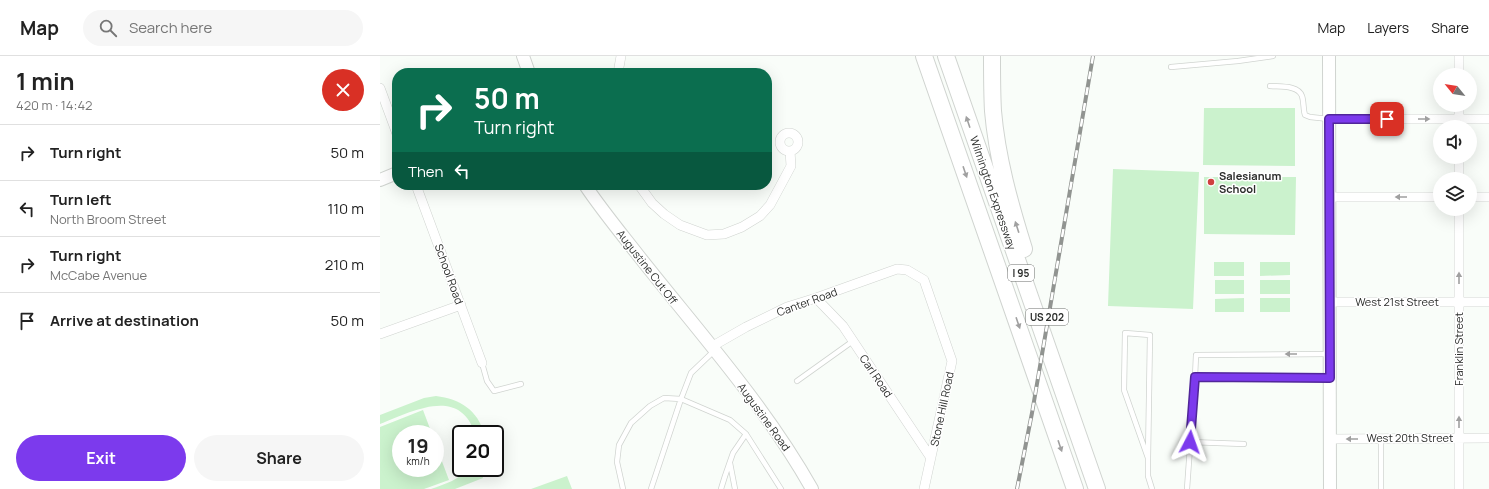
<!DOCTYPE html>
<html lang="en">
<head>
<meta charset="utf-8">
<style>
  body { margin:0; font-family:Manrope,sans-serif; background:#f6f6f6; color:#222; height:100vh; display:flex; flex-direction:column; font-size:15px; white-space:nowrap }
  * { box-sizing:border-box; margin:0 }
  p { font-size:13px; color:#767676 }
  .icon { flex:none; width:22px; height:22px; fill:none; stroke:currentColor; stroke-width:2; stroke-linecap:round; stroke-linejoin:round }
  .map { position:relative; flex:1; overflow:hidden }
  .sheet { display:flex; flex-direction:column; background:#fff; width:380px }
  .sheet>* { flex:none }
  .top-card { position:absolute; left:12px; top:12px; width:380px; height:122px; border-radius:16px; box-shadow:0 4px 16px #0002; background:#0b6e4f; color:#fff; overflow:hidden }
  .needle { width:26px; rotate:300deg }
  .buttons { position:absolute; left:1053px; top:12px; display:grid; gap:8px }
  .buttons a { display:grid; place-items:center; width:44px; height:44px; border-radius:50%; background:#fff; box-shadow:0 4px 16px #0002; font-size:20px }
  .speed { position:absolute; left:12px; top:369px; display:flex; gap:8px; font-size:20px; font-weight:700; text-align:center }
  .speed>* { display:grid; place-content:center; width:52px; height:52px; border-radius:50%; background:#fff; box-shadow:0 4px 16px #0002; line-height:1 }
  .speed small { font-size:10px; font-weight:400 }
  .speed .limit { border:2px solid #111; border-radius:6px; background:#fff; color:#111 }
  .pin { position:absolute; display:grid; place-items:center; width:34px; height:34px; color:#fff; margin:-17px; border-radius:8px; box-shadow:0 2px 6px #0006 }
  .me { position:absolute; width:44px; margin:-22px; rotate:4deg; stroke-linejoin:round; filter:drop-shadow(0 0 3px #0008) }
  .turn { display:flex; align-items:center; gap:14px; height:84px; padding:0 16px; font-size:18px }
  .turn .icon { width:52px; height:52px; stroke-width:2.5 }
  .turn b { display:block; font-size:28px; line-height:34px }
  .then { display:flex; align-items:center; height:38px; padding:0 16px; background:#0003; gap:8px; font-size:15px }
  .round { display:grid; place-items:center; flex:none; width:42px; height:42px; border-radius:21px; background:#f6f6f6 }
  .headline { display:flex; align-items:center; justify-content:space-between; height:68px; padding:0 16px }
  h1 { font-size:24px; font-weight:700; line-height:30px }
  .action { display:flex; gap:8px; margin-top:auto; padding:8px 16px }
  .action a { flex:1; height:46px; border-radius:24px; background:#7c3aed; color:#fff; font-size:16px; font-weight:700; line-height:46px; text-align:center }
  .action a+a { background:#f6f6f6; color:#222 }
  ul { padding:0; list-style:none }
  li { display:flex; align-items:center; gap:12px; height:56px; padding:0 16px; border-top:1px solid #e0e0e0 }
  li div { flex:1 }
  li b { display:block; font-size:15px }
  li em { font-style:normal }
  header { display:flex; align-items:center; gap:24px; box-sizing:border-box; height:56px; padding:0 20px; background:#fff; border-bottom:1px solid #e0e0e0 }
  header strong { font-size:19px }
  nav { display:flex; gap:22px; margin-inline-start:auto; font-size:14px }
  .search { width:280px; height:36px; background:#f6f6f6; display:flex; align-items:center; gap:10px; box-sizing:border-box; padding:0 14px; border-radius:22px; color:#767676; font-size:15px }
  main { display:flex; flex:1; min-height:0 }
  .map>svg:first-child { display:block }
  .green { fill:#cbf2cd }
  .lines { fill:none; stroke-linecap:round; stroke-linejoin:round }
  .lane-casing { stroke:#d0d4d0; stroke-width:6 }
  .street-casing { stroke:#d0d4d0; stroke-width:10 }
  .secondary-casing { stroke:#d0d4d0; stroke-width:14 }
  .highway-casing { stroke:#d0d4d0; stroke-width:18 }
  .lane { stroke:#fff; stroke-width:4.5 }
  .street { stroke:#fff; stroke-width:9 }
  .secondary { stroke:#fff; stroke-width:12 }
  .highway { stroke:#fff; stroke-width:16 }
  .rail-casing { stroke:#919491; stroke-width:4 }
  .rail { stroke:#fff; stroke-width:2.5; stroke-dasharray:8; stroke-linecap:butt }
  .oneway { fill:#a0a0a0 }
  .route-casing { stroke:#51269a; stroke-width:10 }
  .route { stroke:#7c3aed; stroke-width:7 }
  .poi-dot { fill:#cf403e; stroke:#fff; stroke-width:1.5 }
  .labels { text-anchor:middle; stroke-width:3; stroke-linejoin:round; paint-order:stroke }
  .shield { fill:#fff; stroke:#6b6c6b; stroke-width:1 }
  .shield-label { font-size:10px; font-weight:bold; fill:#2b2d2b }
  .poi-label { font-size:11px; font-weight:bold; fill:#2b2d2b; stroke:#fff; text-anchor:start }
  .street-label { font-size:11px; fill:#2b2d2b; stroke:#fff }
</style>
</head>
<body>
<header>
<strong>Map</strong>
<div class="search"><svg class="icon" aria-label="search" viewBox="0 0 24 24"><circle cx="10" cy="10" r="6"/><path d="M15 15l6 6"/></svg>Search here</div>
<nav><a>Map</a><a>Layers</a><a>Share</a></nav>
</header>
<main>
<section class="sheet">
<div class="headline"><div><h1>1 min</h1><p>420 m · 14:42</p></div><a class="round" style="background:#d93025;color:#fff"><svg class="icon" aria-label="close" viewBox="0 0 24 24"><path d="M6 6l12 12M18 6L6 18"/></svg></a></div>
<ul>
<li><svg class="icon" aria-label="right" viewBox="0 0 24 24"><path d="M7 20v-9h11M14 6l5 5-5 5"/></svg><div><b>Turn right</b></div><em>50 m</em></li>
<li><svg class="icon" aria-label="left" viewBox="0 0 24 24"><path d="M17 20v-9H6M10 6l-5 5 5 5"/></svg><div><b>Turn left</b><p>North Broom Street</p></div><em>110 m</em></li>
<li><svg class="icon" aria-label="right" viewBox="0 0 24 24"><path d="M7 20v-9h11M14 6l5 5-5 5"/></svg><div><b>Turn right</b><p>McCabe Avenue</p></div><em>210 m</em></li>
<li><svg class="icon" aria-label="arrive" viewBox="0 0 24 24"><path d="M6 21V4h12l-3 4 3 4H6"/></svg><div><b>Arrive at destination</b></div><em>50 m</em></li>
</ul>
<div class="action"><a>Exit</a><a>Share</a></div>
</section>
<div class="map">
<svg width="1109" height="433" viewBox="0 0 1109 433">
  <rect width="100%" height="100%" fill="#f9fdf9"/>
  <path class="green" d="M824 52H915V110L823 109Z
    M733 113 819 116 813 253 728 250Z
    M824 121H916L915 179 824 178Z
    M834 206H864V220H834Z
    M880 206H910V219L880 220Z
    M835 224H864V238H835Z
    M880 224H910V238H880Z
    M864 242V256H835V243Z
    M880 242H910V256H880Z
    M56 340C80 343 98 354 104 378H95C80 329 31 356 0 368V359L44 342Z
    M43 354 52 378H21V412H55V387L69 424 44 433H0V371Z
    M89 412H100L103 422 75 433H51C65 428 79 424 89 412Z
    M187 420 192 433H151Z"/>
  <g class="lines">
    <g class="lane-casing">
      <path id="lane" d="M791 11 858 5 893 0
        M890 30C900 31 918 29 922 40 924 46 923 53 925 59L930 61 949 63
        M334 295 311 317 301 343 350 364 366 378 401 433
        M948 298 816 299 815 321 949 322
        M102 307 107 325 114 335 141 328
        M417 325 473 285
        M810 386 864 388
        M768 402 744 334 745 277 770 279 768 402V420L772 433
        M350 407 355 433
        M243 433 237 406 239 389 251 367 270 350 284 342 301 343 271 433
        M341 433 345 420 353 397 366 378
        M807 433 815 321
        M1001 433V383"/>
    </g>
    <g class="street-casing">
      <path id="street" d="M1079 0V19
        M238 17 241 0
        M0 32 17 78
        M949 63H1109
        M1079 71V49
        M400 86a9 9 0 1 1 18 0a9 9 0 1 1-18 0Z
        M1079 123V101
        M36 129 102 307
        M259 129 272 147 284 158 300 169 327 179 344 178 362 171 380 160 390 149 411 110 410 95
        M950 141H1060
        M1090 141H1109
        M1079 153V433
        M436 242 463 270 551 402
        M950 246H1109
        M0 278 81 249
        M331 291 366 271 407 251 436 242 517 213 527 214 544 224 572 305 544 433
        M950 383 1109 382"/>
    </g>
    <g class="secondary-casing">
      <path id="secondary" d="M143 0 149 17
        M949 0 950 433
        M0 124 17 117
        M205 129C221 153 240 176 258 199 318 275 384 348 432 433"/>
    </g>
    <g class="highway-casing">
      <path id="highway" d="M544 0 695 433
        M566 0 717 433
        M612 0C612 18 612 37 613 55 617 102 630 148 644 193"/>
    </g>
    <use href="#lane" class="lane"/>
    <use href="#street" class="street"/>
    <use href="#secondary" class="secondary"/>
    <use href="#highway" class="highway"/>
    <g class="rail-casing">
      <path id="rail" d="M637 433 652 357 713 0"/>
    </g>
    <use href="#rail" class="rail"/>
  </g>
  <defs><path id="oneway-solid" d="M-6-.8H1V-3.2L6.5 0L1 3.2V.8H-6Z"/></defs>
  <g class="oneway">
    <use href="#oneway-solid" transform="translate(1044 63)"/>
    <use href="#oneway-solid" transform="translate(588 66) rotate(-109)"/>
    <use href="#oneway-solid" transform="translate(585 116) rotate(71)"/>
    <use href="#oneway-solid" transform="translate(1021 141) rotate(180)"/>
    <use href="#oneway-solid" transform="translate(637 171) rotate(-108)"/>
    <use href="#oneway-solid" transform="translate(1079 222) rotate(-90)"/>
    <use href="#oneway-solid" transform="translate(638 267) rotate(71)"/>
    <use href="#oneway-solid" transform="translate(911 298) rotate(180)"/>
    <use href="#oneway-solid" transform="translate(1079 366) rotate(-90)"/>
    <use href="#oneway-solid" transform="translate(972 383) rotate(180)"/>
    <use href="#oneway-solid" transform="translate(680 390) rotate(71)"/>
  </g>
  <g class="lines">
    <g class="route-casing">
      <path id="route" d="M810 386 815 321 950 322 949 63H1007"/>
    </g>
    <use href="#route" class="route"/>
  </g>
  <circle class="poi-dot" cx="831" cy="126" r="4"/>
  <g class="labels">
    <g class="shield">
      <rect x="628" y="209" width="26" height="16" rx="3"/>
      <rect x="646" y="253" width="42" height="16" rx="3"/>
    </g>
    <g class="shield-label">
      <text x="641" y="221">I 95</text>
      <text x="667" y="265">US 202</text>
    </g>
    <g class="poi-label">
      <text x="839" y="124">Salesianum<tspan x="839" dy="13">School</tspan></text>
    </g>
    <g class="street-label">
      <text transform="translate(613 137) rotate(71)" y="4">Wilmington Expressway</text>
      <text transform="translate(267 211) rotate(52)" y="4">Augustine Cut Off</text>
      <text transform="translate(69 218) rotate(70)" y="4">School Road</text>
      <text transform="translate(427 246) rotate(-20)" y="4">Canter Road</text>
      <text x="1017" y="250">West 21st Street</text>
      <text transform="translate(1079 293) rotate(-90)" y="4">Franklin Street</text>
      <text transform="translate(496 320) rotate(56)" y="4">Carl Road</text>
      <text transform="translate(562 353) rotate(-78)" y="4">Stone Hill Road</text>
      <text transform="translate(384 361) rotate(54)" y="4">Augustine Road</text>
      <text x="1030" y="386">West 20th Street</text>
    </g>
  </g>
</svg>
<div class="buttons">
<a><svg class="needle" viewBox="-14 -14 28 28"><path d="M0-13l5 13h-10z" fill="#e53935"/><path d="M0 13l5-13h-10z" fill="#767676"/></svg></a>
<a><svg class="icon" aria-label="sound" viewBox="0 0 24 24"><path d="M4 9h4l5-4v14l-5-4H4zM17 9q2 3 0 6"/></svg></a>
<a><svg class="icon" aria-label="layers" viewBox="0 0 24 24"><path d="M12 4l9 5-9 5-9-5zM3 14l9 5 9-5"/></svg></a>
</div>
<div class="speed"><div>19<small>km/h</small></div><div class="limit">20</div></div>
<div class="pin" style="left:1007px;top:63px;background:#d93025"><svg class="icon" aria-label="arrive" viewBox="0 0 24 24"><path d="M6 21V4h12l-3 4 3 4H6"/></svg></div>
<svg class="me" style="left:810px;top:386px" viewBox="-20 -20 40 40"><path d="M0-17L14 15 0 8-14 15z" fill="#7c3aed" stroke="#fff" stroke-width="4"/></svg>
<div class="top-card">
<div class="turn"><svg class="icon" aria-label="right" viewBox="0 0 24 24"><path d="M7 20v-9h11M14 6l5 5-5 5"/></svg><div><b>50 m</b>Turn right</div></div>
<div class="then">Then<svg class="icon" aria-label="left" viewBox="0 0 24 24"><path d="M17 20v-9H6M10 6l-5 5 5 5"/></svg></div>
</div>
</div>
</main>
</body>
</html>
